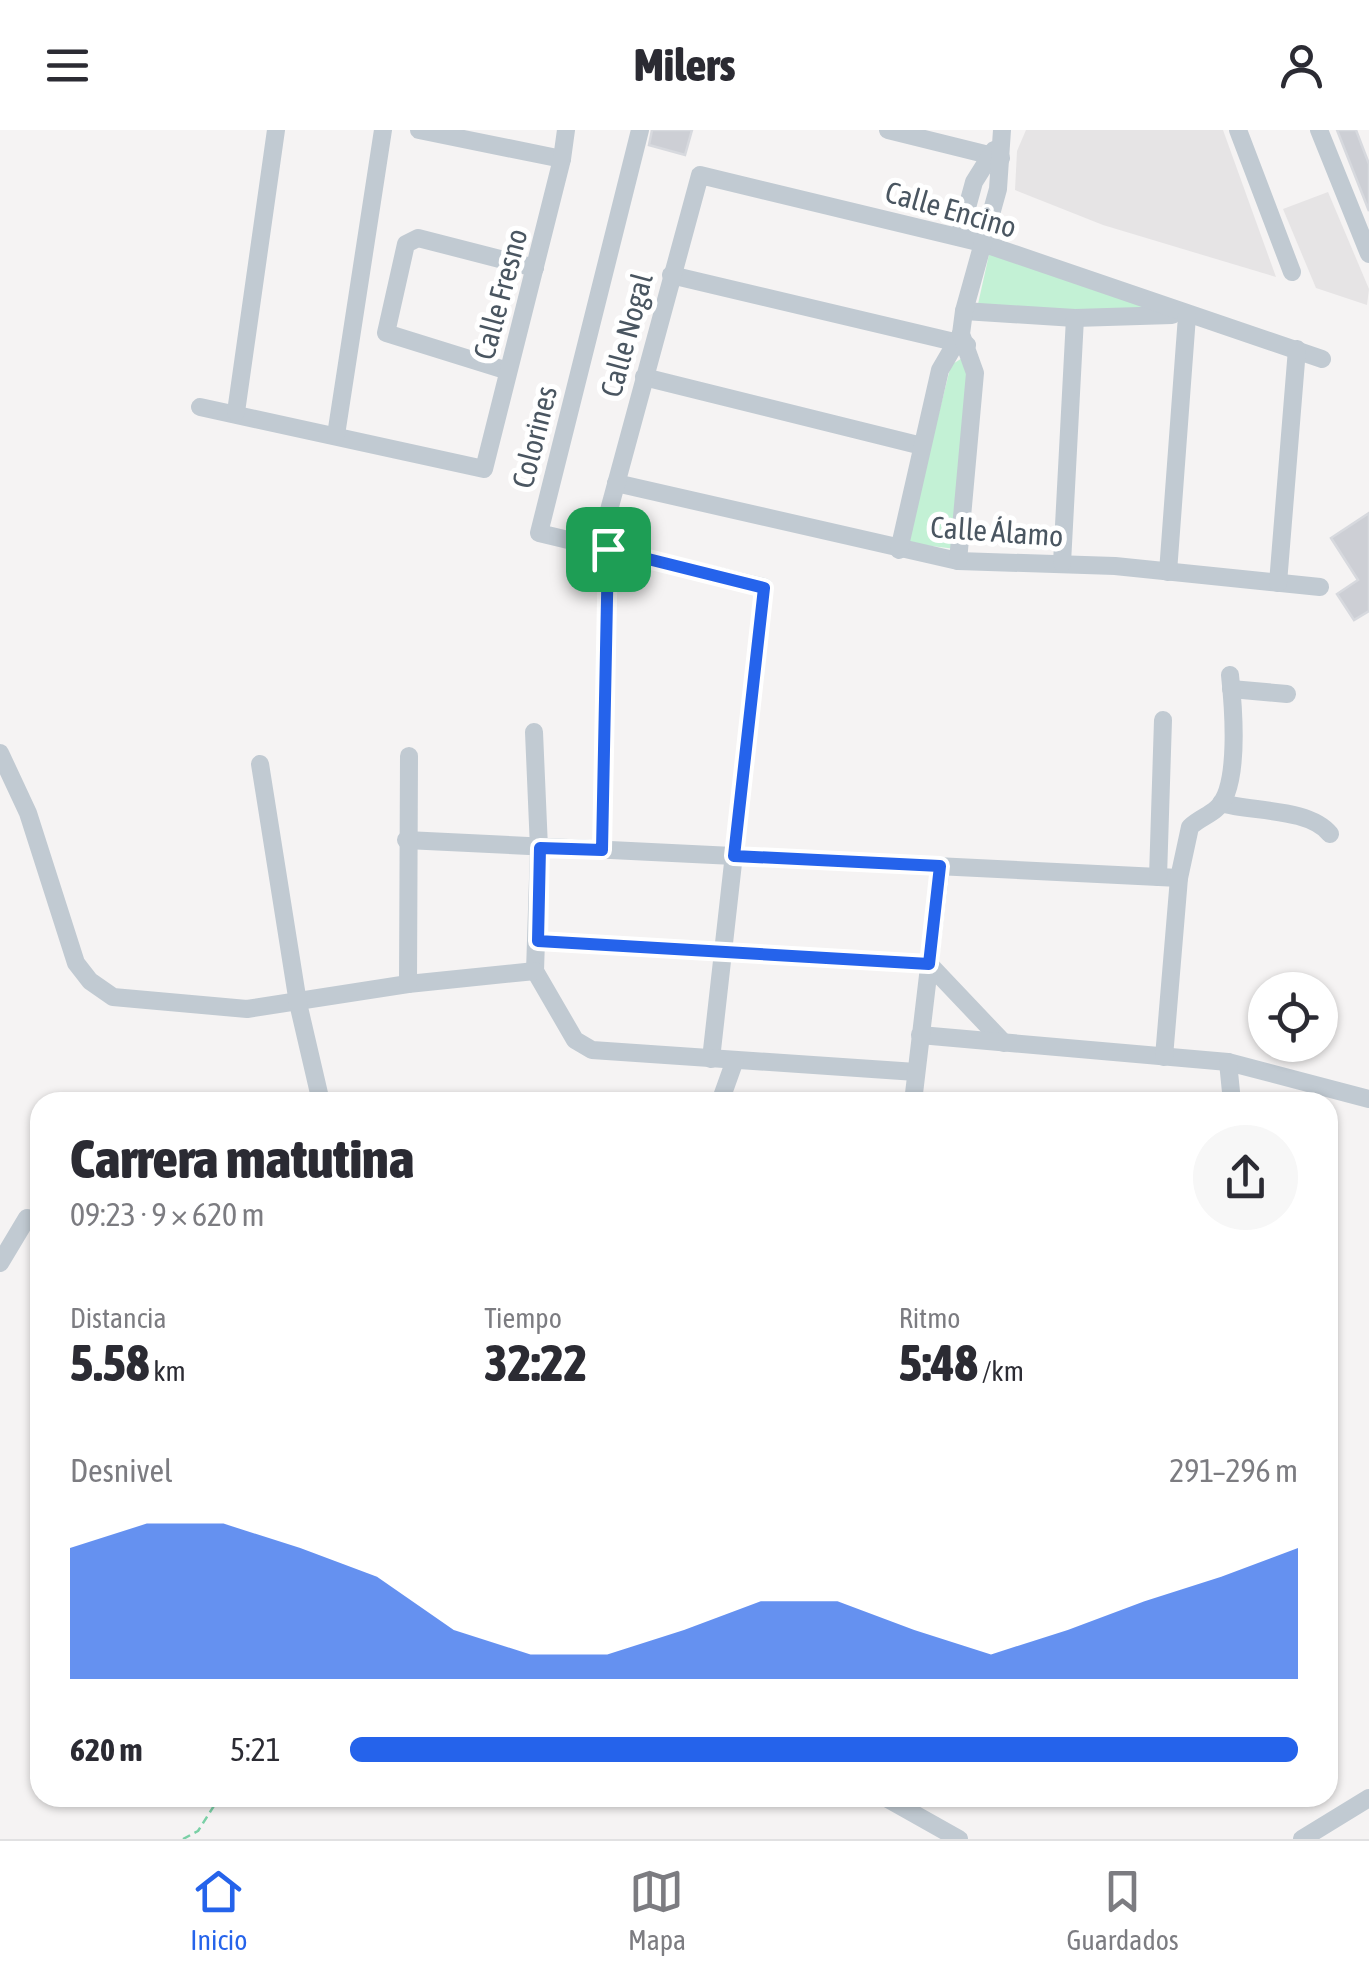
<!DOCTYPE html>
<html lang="es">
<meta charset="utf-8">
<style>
body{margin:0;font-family:"Asap Condensed",sans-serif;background:#f7f7f7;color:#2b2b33;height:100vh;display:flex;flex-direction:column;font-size:38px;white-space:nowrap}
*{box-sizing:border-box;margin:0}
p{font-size:32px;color:#7c7c81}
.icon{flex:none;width:55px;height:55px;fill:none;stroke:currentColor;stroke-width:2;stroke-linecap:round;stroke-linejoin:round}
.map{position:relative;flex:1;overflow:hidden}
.side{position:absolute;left:30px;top:962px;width:1308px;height:715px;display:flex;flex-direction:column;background:#fff;border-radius:30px;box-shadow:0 2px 8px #0004}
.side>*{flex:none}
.controls{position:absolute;left:1248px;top:842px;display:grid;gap:20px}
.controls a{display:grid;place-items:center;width:90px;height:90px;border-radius:50%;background:#fff;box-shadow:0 2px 8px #0004;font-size:50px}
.pin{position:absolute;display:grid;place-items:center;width:85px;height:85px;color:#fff;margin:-42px;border-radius:20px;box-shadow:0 5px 15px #0006}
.round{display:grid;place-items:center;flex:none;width:105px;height:105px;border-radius:52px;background:#f7f7f7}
.headline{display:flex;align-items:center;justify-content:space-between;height:170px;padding:0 40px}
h1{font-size:55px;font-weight:800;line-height:75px}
.metrics{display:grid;grid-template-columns:repeat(3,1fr);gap:15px;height:170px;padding:10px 40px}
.metrics div{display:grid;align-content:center}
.metrics b{font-size:50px;font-weight:800}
.metrics small{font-size:28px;font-weight:400}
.metrics p{font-size:28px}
.chart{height:280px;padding:20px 40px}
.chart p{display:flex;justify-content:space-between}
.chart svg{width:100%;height:180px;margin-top:10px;fill:#2563eb;opacity:.7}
ul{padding:0 40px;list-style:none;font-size:32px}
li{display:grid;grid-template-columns:160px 120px 1fr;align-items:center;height:75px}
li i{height:25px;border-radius:12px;background:#2563eb}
header{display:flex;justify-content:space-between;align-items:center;height:130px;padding:0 40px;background:#fff;font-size:45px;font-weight:800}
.menu{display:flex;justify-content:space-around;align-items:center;height:140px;border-top:2px solid #e1e1e2;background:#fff;font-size:28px;color:#7c7c81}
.menu a{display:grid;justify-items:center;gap:5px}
.menu .current{color:#2563eb}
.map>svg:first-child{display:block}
</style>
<header><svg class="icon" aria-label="menu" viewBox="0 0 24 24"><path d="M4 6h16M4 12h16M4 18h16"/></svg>Milers<svg class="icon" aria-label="person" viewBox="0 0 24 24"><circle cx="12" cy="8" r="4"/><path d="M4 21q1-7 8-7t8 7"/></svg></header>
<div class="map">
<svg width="1369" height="1709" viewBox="0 0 1369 1709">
<rect width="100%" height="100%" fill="#f5f3f3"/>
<g fill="#e6e4e5">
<path d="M1026 0H1223L1276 147 1103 95 1015 60 1017 21Z"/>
<path d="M1328 62 1369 159 1367 175 1316 158 1283 79Z"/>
</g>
<g fill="#c3f1d5">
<path d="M990 120 1165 181 1067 186 978 174Z"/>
<path d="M964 227 970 244 956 419 906 413 951 235Z"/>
</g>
<g fill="#cdcfd5" stroke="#d7d9de" stroke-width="2.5">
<path d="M652 0H692L685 25 649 15Z"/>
<path d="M1337 0H1356L1369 34V81Z"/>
<path d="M1369 383V481L1354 490 1337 464 1358 450 1331 408Z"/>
</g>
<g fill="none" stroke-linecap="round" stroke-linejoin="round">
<path stroke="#7ad0a6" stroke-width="2.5" stroke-dasharray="8 5" stroke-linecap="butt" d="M183 1709 198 1701 219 1668"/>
<g stroke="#c1cad2" stroke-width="18">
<path d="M419 0 562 29"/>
<path d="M640 0 539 403 764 457 711 929"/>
<path d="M888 0 1001 28"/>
<path d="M1238 0 1292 142"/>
<path d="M1319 0 1369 124"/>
<path d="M959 107 974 52 994 20"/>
<path d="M671 145 967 215"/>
<path d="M964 181 1075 188 1172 185"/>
<path d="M508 241 386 203 406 114 418 108 535 138"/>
<path d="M644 247 922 316"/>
<path d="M200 277 484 339 562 29 566 0"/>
<path d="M236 282 276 0"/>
<path d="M336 305 383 0"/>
<path d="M616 353 958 431 1115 436 1320 457"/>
<path d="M609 380 700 45 982 113 1322 229"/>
<path d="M899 420 940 240 961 204"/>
<path d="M958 431 975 243 961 204 964 181 998 59 1002 0"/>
<path d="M1062 433 1075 188"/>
<path d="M1168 442 1187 186"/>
<path d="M1278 453 1297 219"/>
<path d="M1231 559 1287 564"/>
<path d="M534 602 539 718 535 841 575 910 592 920 916 942"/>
<path d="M0 623 28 683 76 833 90 851 113 867 247 879 408 854 535 841"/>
<path d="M260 634 298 873 321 972"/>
<path d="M1221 673C1252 682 1309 678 1330 704"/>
<path d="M406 710 1179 748"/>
<path d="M602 720 608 419"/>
<path d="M1158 747 1163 590"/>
<path d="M538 811 929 834 1004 913"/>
<path d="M408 854 409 626"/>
<path d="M920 905 1228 932 1369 969"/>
<path d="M1164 927 1179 748 1190 697C1198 689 1208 686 1216 679 1241 659 1233 573 1230 545"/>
<path d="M1228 932 1232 972"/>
<path d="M720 972 735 930"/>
<path d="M913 972 941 736"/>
<path d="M0 1133 27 1088"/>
<path d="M886 1668 959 1709"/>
<path d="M1302 1709 1369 1668"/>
</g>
</g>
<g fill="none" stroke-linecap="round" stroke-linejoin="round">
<g stroke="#fff" stroke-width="20">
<path id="route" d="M608 419 764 458 734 726 940 736 929 834 538 811 540 718 602 720Z"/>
</g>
<use href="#route" stroke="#2563eb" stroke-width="12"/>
</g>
<g text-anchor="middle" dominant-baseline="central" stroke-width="10" stroke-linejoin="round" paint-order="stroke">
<g font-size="30" fill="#4a5661" stroke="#fff">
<text transform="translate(951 79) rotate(16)">Calle Encino</text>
<text transform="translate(500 164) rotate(-75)">Calle Fresno</text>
<text transform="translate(626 205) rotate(-75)">Calle Nogal</text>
<text transform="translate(534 307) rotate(-76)">Colorines</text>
<text transform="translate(997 401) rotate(4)">Calle Álamo</text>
</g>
</g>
</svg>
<div class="controls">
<a><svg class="icon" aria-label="locate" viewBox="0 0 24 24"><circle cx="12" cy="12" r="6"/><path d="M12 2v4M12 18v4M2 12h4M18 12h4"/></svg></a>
</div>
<div class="pin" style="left:608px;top:419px;background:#1e9e55"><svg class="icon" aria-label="arrive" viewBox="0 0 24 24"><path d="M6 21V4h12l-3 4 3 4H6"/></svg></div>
<section class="side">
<div class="headline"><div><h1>Carrera matutina</h1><p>09:23 · 9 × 620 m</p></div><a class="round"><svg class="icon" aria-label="share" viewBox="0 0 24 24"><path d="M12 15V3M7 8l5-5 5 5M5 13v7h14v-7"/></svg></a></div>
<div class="metrics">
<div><p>Distancia</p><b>5.58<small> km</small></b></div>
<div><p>Tiempo</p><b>32:22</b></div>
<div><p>Ritmo</p><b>5:48<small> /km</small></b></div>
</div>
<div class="chart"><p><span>Desnivel</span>291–296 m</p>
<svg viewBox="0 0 160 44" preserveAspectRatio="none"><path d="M0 44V12L10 6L20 6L30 12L40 19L50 32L60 38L70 38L80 32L90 25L100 25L110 32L120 38L130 32L140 25L150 19L160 12V44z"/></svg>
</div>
<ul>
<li><b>620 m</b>5:21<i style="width:100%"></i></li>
</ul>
</section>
</div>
<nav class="menu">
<a class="current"><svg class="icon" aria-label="home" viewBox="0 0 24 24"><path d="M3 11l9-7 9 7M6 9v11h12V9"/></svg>Inicio</a>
<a><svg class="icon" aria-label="map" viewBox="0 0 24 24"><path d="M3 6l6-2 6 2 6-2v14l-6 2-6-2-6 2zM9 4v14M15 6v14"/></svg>Mapa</a>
<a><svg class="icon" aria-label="saved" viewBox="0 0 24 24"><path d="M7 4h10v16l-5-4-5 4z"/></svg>Guardados</a>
</nav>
